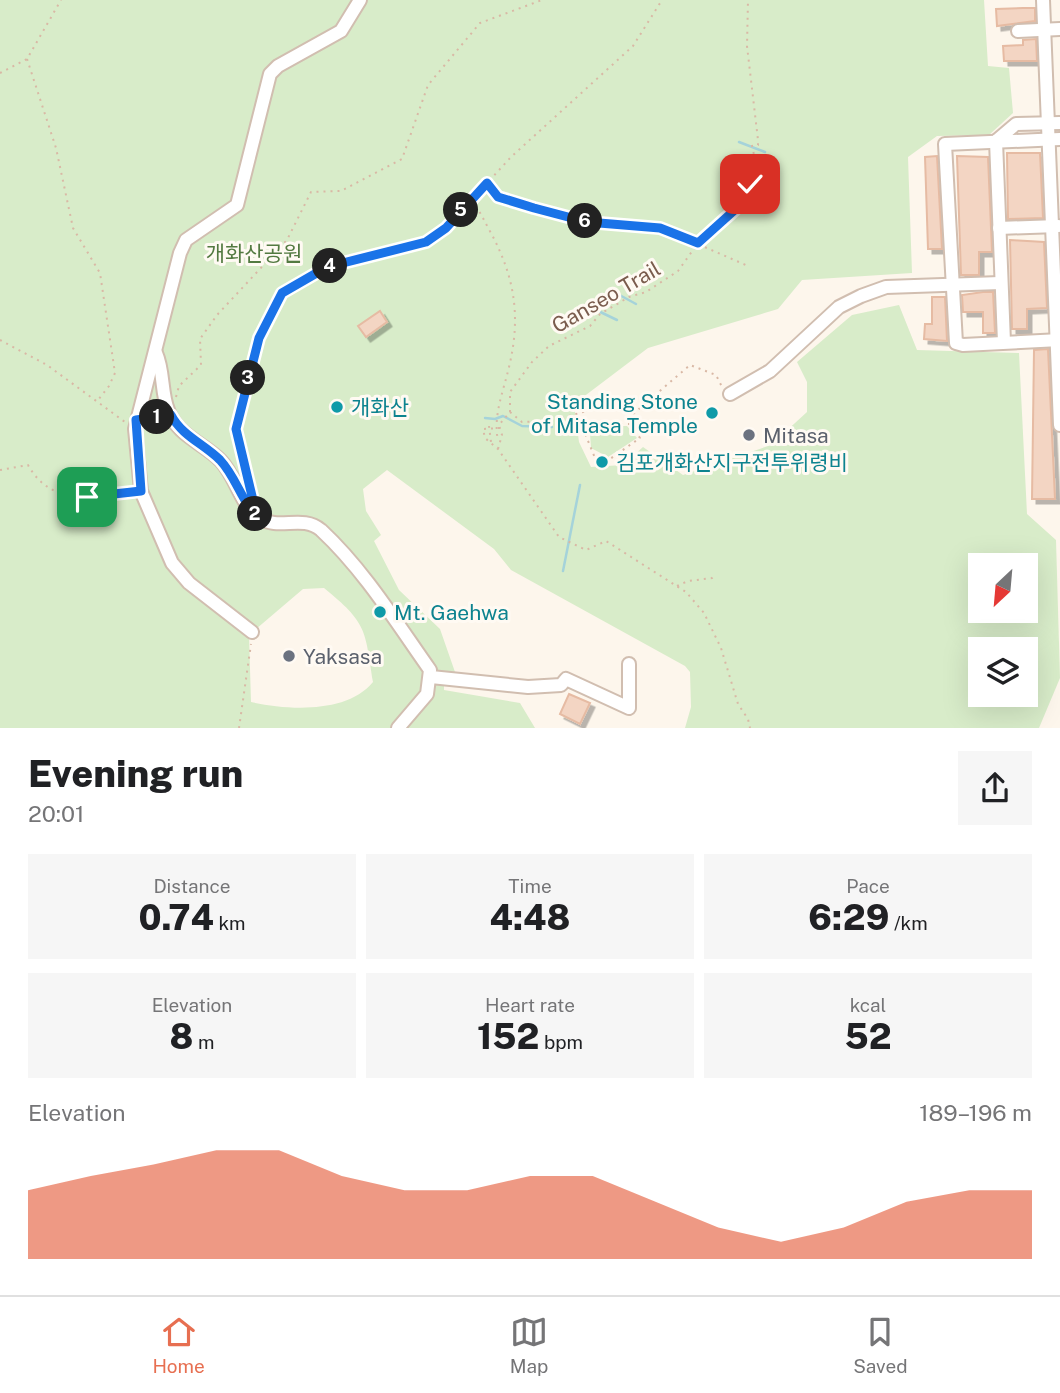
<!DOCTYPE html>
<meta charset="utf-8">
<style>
body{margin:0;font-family:"Public Sans","Noto Sans KR",sans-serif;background:#f6f6f6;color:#202124;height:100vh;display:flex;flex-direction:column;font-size:26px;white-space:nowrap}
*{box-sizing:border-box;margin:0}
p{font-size:23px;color:#757577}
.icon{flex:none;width:38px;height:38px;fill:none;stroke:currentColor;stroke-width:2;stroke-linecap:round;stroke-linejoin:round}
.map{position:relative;height:728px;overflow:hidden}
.panel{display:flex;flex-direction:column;background:#fff;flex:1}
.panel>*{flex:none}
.needle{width:46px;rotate:206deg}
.fabs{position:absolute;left:968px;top:553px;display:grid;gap:14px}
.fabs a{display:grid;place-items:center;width:70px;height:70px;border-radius:0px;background:#fff;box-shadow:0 7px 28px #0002;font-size:35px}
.pin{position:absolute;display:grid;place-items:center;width:60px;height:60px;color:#fff;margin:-30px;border-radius:14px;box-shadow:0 4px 10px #0006}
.km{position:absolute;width:35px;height:35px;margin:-18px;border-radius:50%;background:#222;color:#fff;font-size:19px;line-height:35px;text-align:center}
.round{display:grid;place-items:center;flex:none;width:74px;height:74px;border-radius:0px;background:#f6f6f6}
.head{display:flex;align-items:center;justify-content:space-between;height:119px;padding:0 28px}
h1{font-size:38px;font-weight:800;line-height:52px}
.figures{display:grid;grid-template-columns:repeat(3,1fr);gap:10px;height:119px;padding:7px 28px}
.figures div{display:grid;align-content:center;border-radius:0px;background:#f6f6f6;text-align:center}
.figures b{font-size:35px;font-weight:800}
.figures small{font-size:19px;font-weight:400}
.figures p{font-size:19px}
.chart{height:196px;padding:14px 28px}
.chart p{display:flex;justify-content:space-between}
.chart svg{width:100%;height:126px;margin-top:7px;fill:#e76f51;opacity:.7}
.tabs{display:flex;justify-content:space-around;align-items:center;height:98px;border-top:2px solid #e0e0e0;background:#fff;font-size:19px;color:#757577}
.tabs a{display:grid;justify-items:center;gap:4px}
.tabs .selected{color:#e76f51}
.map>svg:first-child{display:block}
</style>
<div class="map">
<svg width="1060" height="728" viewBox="0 0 1060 728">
<defs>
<filter id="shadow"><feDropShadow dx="4.5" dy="4.5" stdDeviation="0" flood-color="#0004"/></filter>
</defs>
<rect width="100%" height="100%" fill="#fdf6ec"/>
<g fill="#d8ecc9" fill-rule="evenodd">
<path d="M0 0H984L988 66 1009 68 1013 113 989 135 937 136 908 157 912 273 802 280 778 309 648 348 574 404 579 442 591 467 623 465 643 447 683 475 771 445 807 412V382L797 362 852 315 899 305 917 350 1019 353 1027 514 1056 540 1060 678 1039 728H685L691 707 690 672 685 666 511 570 494 549 387 470 363 489 366 511 381 535 374 541 399 590 440 629 455 672 444 671V690L520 703 535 728H0ZM980 565H1026V611H980ZM324 588C367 623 365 629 373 682 347 714 287 710 251 702L249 635 303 589ZM980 649H1026V695H980Z"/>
<path d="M597 426H627L637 438 608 457 591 448 590 433Z"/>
</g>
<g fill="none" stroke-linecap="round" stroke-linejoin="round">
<g stroke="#a5d3da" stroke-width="2.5">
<path d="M739 142 765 152"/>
<path d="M614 292 636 304"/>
<path d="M592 308 617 320"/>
<path d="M485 418 495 419 503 416 522 426 552 427"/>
<path d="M563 571 580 485"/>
</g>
</g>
<g fill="#f3d5c3" stroke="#e6bba3" stroke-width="2" filter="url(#shadow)">
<path d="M1023 8H1035V21L997 26 996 9Z"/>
<path d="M1036 39 1037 61H1004L1003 46 1023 45V40Z"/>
<path d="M1007 153H1040L1043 218 1008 219Z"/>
<path d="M937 156 942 249H928L925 157Z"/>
<path d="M957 156 988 157 992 252H979V275H961Z"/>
<path d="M1010 240 1044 242 1047 308 1027 309V329H1012Z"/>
<path d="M983 292H993L995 333H983V312H963L962 295Z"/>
<path d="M932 297H945L947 341 924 339 925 324H932Z"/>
<path d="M380 311 387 322 366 337 358 326Z"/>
<path d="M1048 349 1055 499H1032L1034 350Z"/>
<path d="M569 694 590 703 580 724 560 714Z"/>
</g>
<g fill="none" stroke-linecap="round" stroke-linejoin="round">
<g stroke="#d1beb0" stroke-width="16">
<g id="minor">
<path d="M1043 0 1060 425"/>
<path d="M1018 31 1060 29"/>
<path d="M1060 139 945 144 956 343 963 345 1060 340"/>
<path d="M996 141 1004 342"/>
<path d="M996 141 1016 124 1060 123"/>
<path d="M999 228 1058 226"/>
<path d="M156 353C164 371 161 392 168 410 177 436 204 443 221 461 237 478 240 505 260 518 279 531 302 514 321 530 364 570 396 622 430 670L427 694 398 728"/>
<path d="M730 394 770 371 839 307 861 296 886 287 1000 283"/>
<path d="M252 632 189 583 172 563 141 491 135 429 180 253 186 240 237 205 270 74 278 66 341 31 360 0"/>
<path d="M431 677 528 687 561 685 566 679 629 708V664"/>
</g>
</g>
<g stroke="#d9b8a5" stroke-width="2" stroke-dasharray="2 5" stroke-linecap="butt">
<path d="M27 59 56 148 73 228 100 273 115 373 109 386 98 400"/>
<path d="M0 73 27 59 61 0"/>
<path d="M488 184 497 196 534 208 587 222 661 228 748 266"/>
<path d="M471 201C480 210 484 221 491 233 515 278 521 317 509 367 503 393 493 415 498 441"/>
<path d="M0 340 47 365 125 422"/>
<path d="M176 397 179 386 201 365 200 339 217 315 287 240 311 192 341 191 402 159 428 85 480 23 542 0"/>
<path d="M510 412 522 422 552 421 610 404 632 413"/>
<path d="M630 424H596L589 428 586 436 595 458 610 459 640 438 630 424 633 414 690 365 716 375 722 387"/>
<path d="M489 426 491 442"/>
<path d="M500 428 483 429 485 438 498 449 559 537 586 550 606 541 686 592 704 613 721 648 738 704 748 719 750 728"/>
<path d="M498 449 502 435 499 425 510 412V392L532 362 549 346 590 326 600 314 629 297 646 292 678 271 698 243 748 198 755 159 752 146 758 145V140L747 46 748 0"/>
<path d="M0 470 28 465C51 506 90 497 129 492"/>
<path d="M251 488 236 429 259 338 282 294 327 267 426 242 446 228 511 157 633 46 662 0"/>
<path d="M677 586 688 581 712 578 716 574"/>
<path d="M239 728 251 644"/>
</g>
<use href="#minor" stroke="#fff" stroke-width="12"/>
</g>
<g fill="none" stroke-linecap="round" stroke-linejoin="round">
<g stroke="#fff" stroke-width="14">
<path id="route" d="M87 497 141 491 136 420 171 415C182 436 204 444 220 460 236 477 241 500 257 517L236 429 259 338 282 293 327 267 426 242 446 228 487 183 498 197 534 208 587 222 660 228 698 243 748 198 750 184"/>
</g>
<use href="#route" stroke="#1a73e8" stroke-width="9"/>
</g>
<g fill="#0f9aa8" stroke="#fffaf3" stroke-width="2.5">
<circle cx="337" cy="407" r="7"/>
<circle cx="712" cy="413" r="7"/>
<circle cx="602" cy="462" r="7"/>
<circle cx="380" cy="612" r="7"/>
</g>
<g fill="#6b7280" stroke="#fffaf3" stroke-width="2.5">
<circle cx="749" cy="435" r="7"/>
<circle cx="289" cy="656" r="7"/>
</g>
<g text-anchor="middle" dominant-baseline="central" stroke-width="6" stroke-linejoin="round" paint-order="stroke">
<g font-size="21" fill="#537a41" stroke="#fffaf3">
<text x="254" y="253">개화산공원</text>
</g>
<g font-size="21" fill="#7a5c4d" stroke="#fffaf3">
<text transform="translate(606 297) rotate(-30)">Ganseo Trail</text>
</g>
<g font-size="21" fill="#0d838f" stroke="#fffaf3" text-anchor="start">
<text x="698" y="401" text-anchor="end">Standing Stone<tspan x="698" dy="24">of Mitasa Temple</tspan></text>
<text x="351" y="407">개화산</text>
<text x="616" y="462">김포개화산지구전투위령비</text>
<text x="394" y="612">Mt. Gaehwa</text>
</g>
<g font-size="21" fill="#5b616d" stroke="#fffaf3" text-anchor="start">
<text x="763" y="435">Mitasa</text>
<text x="303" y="656">Yaksasa</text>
</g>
</g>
</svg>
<div class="fabs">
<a><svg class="needle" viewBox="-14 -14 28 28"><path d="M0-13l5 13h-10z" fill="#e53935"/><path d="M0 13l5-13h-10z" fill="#757577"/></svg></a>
<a><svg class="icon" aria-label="layers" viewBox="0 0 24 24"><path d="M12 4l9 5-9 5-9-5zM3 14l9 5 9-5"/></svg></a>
</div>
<div class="pin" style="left:87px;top:497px;background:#1e9e55"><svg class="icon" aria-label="arrive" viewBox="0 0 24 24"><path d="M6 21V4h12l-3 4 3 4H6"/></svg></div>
<div class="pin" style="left:750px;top:184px;background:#d93025"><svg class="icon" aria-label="check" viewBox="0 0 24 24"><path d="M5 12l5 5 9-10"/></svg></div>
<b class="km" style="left:157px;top:417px">1</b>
<b class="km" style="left:255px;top:514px">2</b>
<b class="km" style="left:248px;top:378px">3</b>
<b class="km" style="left:330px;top:266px">4</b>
<b class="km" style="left:461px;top:210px">5</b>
<b class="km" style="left:585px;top:221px">6</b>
</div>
<section class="panel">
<div class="head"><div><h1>Evening run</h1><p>20:01</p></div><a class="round"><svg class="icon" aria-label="share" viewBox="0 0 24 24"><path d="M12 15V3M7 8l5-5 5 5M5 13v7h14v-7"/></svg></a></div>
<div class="figures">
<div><p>Distance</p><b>0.74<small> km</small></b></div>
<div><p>Time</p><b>4:48</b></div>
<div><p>Pace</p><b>6:29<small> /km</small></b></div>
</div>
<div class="figures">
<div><p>Elevation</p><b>8<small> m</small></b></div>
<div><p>Heart rate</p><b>152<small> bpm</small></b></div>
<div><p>kcal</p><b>52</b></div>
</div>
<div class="chart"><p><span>Elevation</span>189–196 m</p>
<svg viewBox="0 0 160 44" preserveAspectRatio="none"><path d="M0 44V20L10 15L20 11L30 6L40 6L50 15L60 20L70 20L80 15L90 15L100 24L110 33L120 38L130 33L140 24L150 20L160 20V44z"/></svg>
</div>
</section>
<nav class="tabs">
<a class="selected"><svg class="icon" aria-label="home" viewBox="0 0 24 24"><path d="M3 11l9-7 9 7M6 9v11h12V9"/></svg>Home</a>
<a><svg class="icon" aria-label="map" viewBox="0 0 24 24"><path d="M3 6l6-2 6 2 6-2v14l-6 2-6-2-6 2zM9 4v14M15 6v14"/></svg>Map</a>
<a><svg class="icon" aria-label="saved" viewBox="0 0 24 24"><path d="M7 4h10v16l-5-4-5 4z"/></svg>Saved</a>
</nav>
